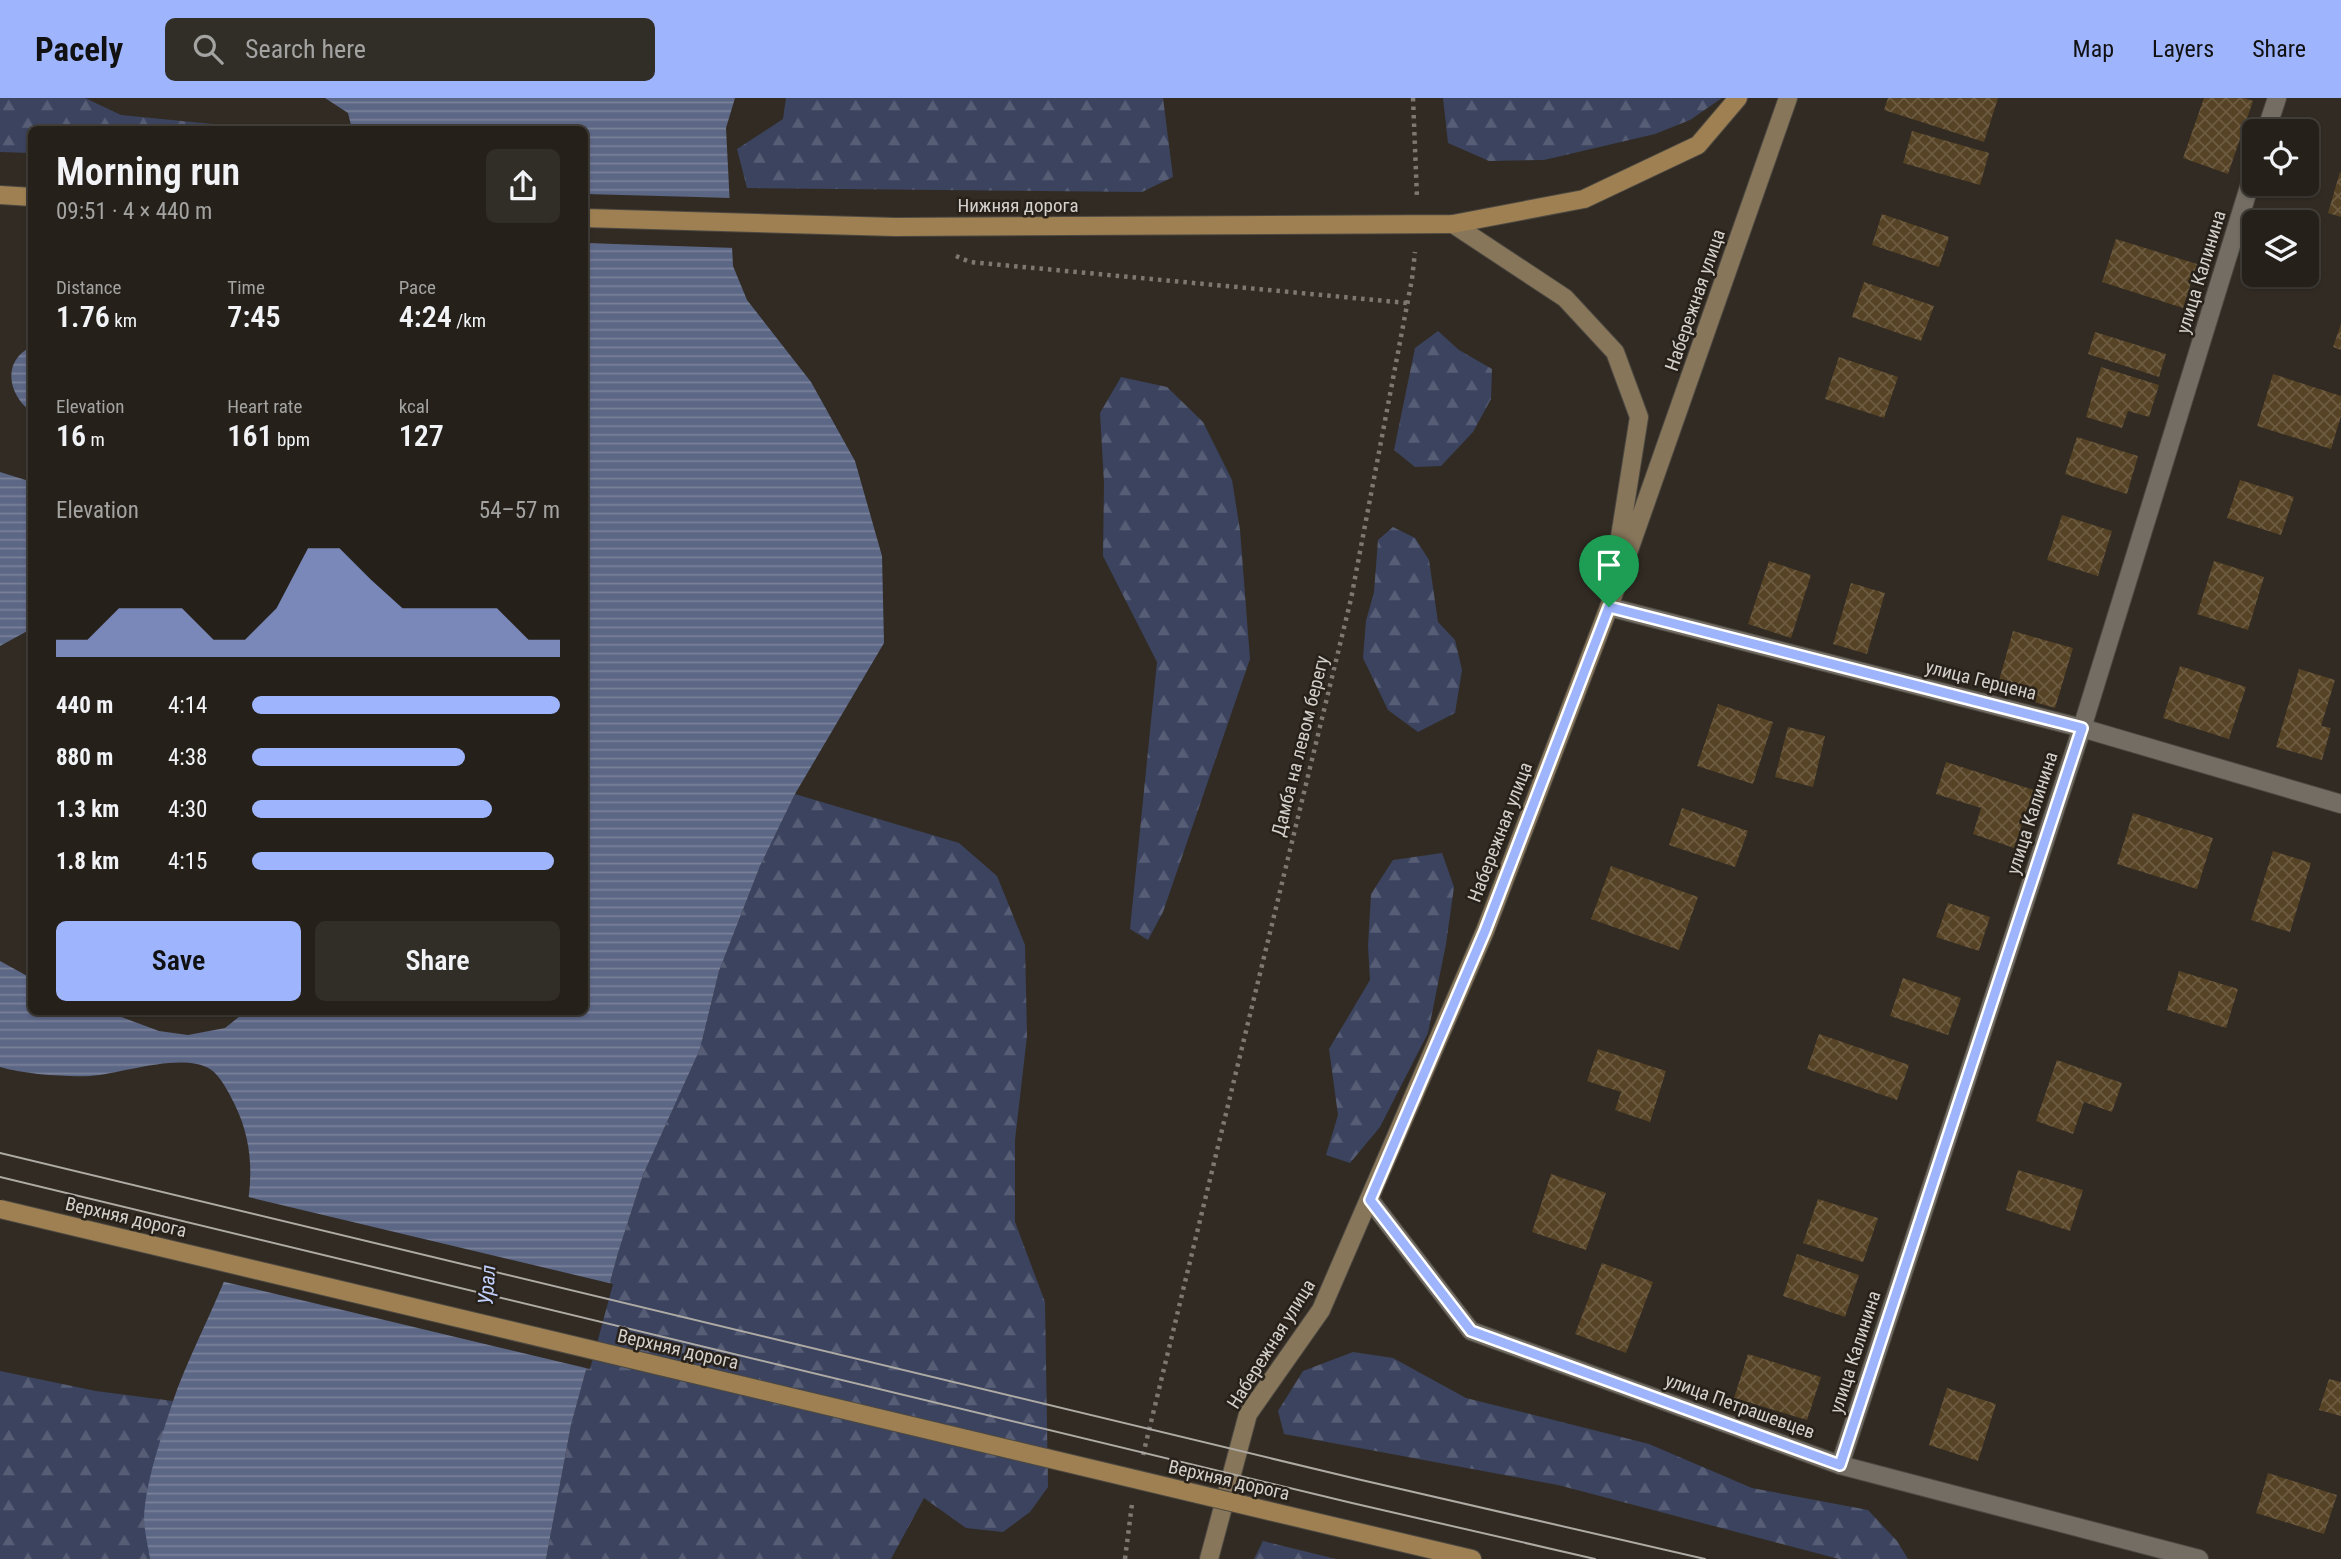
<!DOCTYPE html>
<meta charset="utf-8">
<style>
body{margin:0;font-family:"Roboto Condensed",sans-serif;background:#312d27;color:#f1f3f6;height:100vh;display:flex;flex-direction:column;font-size:26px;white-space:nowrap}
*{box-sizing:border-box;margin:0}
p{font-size:23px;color:#a3a3a2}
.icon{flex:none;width:38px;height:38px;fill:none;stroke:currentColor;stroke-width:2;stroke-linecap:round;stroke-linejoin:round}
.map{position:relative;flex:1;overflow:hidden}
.drawer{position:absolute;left:28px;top:28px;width:560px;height:889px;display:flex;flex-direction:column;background:#25201a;border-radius:10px;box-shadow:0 2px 5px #0004,0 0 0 2px #423e39}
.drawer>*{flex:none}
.buttons{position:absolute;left:2242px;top:21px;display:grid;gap:14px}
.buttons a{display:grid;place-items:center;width:77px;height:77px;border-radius:10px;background:#25201a;box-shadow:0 2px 5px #0004,0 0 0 2px #423e39;font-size:35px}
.pin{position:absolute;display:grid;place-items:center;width:60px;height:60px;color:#fff;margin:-72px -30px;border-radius:50% 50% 50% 0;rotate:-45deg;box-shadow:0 0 7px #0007}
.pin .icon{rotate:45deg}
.round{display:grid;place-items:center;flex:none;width:74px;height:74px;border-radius:10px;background:#312d27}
.head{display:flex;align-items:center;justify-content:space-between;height:119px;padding:0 28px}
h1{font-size:38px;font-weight:600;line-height:52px}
.stats{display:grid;grid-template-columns:repeat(3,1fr);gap:10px;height:119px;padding:7px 28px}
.stats div{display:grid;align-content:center}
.stats b{font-size:30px;font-weight:600}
.stats small{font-size:19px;font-weight:400}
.stats p{font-size:19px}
.chart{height:196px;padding:14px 28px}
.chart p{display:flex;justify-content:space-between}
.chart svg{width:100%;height:126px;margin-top:7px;fill:#9eb4fd;opacity:.7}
.action{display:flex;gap:14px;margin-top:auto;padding:14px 28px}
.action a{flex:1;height:80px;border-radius:10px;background:#9eb4fd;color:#111;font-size:28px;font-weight:600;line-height:80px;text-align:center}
.action a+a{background:#312d27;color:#f1f3f6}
ul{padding:0 28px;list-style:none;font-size:23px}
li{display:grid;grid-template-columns:112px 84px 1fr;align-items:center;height:52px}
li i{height:18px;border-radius:9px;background:#9eb4fd}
header{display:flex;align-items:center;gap:42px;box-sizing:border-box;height:98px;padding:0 35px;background:#9eb4fd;color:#111}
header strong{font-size:33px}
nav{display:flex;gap:38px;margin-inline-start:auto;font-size:24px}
.search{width:490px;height:63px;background:#312d27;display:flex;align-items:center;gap:18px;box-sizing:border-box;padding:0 24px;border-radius:10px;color:#a3a3a2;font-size:26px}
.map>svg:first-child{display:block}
</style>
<header>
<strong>Pacely</strong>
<div class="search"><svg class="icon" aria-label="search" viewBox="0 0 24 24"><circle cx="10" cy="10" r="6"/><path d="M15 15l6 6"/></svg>Search here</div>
<nav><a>Map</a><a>Layers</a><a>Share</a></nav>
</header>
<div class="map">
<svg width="2341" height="1461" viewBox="0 0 2341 1461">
<defs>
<pattern id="forest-firs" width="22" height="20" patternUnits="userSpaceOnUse" patternTransform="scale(1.75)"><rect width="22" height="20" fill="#3b435f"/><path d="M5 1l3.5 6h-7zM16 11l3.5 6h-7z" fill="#565d75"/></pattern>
<pattern id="water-rules" width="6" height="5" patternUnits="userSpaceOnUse" patternTransform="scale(1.75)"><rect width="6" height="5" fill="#5c6685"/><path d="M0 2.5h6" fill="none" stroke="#7a829a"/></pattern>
<pattern id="building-cross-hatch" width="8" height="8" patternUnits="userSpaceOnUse" patternTransform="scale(1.75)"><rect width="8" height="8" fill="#564224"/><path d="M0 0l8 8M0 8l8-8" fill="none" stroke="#6d5c42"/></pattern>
</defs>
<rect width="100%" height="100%" fill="#312b23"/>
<g fill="url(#forest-firs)">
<path d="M0 0H85L121 17 263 31 32 32 31 55 0 54Z"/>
<path d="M786 0H1163L1173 79 1142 94 747 90 737 51 783 21Z"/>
<path d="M1443 0H1722L1690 22 1655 36 1544 62 1489 63 1448 45Z"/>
<path d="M1438 233 1459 252 1492 271 1491 301 1473 334 1441 368 1415 369 1394 352 1415 250Z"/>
<path d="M1121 279 1167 289 1203 324 1232 382 1240 432 1250 561 1163 814 1148 842 1130 831 1157 564 1103 458 1104 385 1100 315Z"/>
<path d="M1393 429 1415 440 1429 462 1438 524 1455 542 1462 572 1455 615 1418 634 1388 612 1363 560 1366 523 1374 494 1378 442Z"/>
<path d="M795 696 959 745 997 778 1025 847 1027 938 1015 1042V1124L1045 1204 1048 1389 1030 1414 1003 1434 966 1430 924 1400 891 1461H546L571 1327 618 1155 643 1077 700 951 719 873 760 768Z"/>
<path d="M1442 755 1454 789 1446 846 1428 935 1380 1029 1350 1065 1326 1057 1338 1017 1329 951 1370 882 1368 848 1371 796 1393 762Z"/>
<path d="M1353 1254 1393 1260 1466 1300 1649 1346 1752 1390 1868 1412 1897 1443 1908 1461H1839L1558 1387 1284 1336 1278 1313 1303 1273Z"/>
<path d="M0 1273 96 1293 173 1303 154 1368 144 1420 150 1461H0Z"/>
<path d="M1263 1443 1336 1461H1254Z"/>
</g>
<g fill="url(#water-rules)">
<path d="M325 0H735L726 30 733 168 747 202 811 284 855 363 882 458 884 545 795 696 760 768 719 873 700 951 643 1077 618 1155 571 1327 546 1461H150C148 1448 144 1432 144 1419 146 1383 161 1340 172 1306 203 1212 285 1106 234 1005 229 995 220 977 210 971 181 954 122 976 90 978 65 979 23 976 0 969V863L31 880 32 914H108L159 933 188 937 225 930 245 914H584V32L352 31 348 15Z"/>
<path d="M31 248V313C14 302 4 276 18 259 21 255 27 251 31 248Z"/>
<path d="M0 374 32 384 31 531 0 548Z"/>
</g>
<g fill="#312b23">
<path d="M585 96 734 100 736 150 585 145Z"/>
<path d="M244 1098 613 1186 590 1271 221 1183 231 1160Z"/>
</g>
<g fill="url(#building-cross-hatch)">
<path d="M1888 0H1998L1984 44 1884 12Z"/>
<path d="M2204 0H2245L2253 3 2228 76 2183 60Z"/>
<path d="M1912 33 1989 55 1980 87 1903 65Z"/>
<path d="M2340 74 2341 75V119L2328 115Z"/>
<path d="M1882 116 1949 139 1939 169 1872 147Z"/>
<path d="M2116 141 2197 166 2183 210 2102 184Z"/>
<path d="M1864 184 1934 208 1921 243 1852 219Z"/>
<path d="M2341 226V252L2333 249Z"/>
<path d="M2095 234 2166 256 2159 279 2088 256Z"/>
<path d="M1839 259 1898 279 1884 320 1825 301Z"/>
<path d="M2101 269 2159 287 2149 319 2128 313 2122 330 2086 319Z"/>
<path d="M2273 276 2341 298V318L2331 351 2257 328Z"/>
<path d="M2077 339 2138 358 2127 396 2065 376Z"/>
<path d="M2240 382 2294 399 2281 437 2227 420Z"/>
<path d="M2062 417 2112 433 2098 478 2047 462Z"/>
<path d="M1769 463 1811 477 1791 540 1748 526Z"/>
<path d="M2214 463 2264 479 2248 532 2197 516Z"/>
<path d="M1851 485 1885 495 1867 556 1833 546Z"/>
<path d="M2013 533 2073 550 2055 610 1996 593Z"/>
<path d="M2180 568 2246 589 2229 641 2163 620Z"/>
<path d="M2299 571 2335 582 2321 628 2331 630 2322 662 2276 649Z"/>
<path d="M1718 606 1773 624 1753 686 1697 668Z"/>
<path d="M1788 629 1825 638 1813 689 1775 679Z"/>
<path d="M1946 664 2034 692 2014 750 1973 736 1981 710 1936 696Z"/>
<path d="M1682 710 1748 733 1735 769 1669 747Z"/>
<path d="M2133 715 2213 740 2197 791 2117 766Z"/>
<path d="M2273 753 2311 765 2290 834 2251 822Z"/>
<path d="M1611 768 1698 799 1679 852 1591 821Z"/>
<path d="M1948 805 1990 819 1979 853 1936 839Z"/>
<path d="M2179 873 2238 891 2226 930 2167 912Z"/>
<path d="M1903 880 1961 900 1948 937 1890 918Z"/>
<path d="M1819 936 1909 967 1897 1002 1807 971Z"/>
<path d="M1598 951 1666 973 1650 1024 1615 1012 1621 994 1587 983Z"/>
<path d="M2057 962 2122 985 2112 1014 2084 1004 2073 1036 2036 1023Z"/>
<path d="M2018 1072 2083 1092 2070 1133 2006 1112Z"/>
<path d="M1551 1076 1606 1095 1586 1152 1532 1134Z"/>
<path d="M1818 1101 1878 1120 1863 1164 1803 1145Z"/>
<path d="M1797 1156 1859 1177 1845 1219 1783 1198Z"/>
<path d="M1602 1165 1653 1184 1626 1255 1575 1236Z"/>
<path d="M1748 1256 1821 1279 1807 1322 1734 1300Z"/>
<path d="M2329 1281 2341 1284V1318L2319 1312Z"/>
<path d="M1947 1290 1996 1306 1978 1363 1929 1347Z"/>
<path d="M2268 1375 2337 1397 2324 1436 2256 1415Z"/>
</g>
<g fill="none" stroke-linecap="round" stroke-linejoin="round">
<g stroke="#4d4942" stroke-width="20">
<g id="minor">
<path d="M2266 33 2277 0"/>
<path d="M1609 509 2082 630 2341 706"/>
<path d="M1370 1102 1471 1233 1840 1367 2199 1461"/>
<path d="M1840 1367 2082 630 2254 73"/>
</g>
</g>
<g stroke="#4d4942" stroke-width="20">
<g id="secondary">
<path d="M1453 126 1565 200 1615 254 1639 319 1616 464"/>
<path d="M1209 1461 1248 1316 1321 1212 1485 833 1609 509 1788 0"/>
</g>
</g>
<g stroke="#4d4942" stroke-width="20">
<g id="primary">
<path d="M0 97 32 99"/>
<path d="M584 120 895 129 1453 126 1584 101 1698 47 1738 0"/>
<path d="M1345 1431 1472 1461"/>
</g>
</g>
<g stroke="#7d7872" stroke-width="4.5" stroke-dasharray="3.5 5" stroke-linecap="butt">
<path d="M1413 0 1417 100"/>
<path d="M956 158 970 164 1407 205"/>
<path d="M1143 1357 1351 501 1412 181 1415 154"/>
<path d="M1125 1461 1132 1406"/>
</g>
<use href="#minor" stroke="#736d64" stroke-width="18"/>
<use href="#secondary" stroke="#88765b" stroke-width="18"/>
<use href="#primary" stroke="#9e8052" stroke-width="18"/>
<g stroke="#aeaaa4" stroke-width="2">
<path d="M0 1055 1357 1381 1705 1461"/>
<path d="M0 1079 1352 1405 1595 1461"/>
</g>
<g stroke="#4d4942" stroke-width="20" stroke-linecap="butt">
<path id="primary-bridge" d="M0 1111 1345 1431"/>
</g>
<use href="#primary-bridge" stroke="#9e8052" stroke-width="18"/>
</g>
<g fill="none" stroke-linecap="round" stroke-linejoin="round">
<g stroke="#fff" stroke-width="14">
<path id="route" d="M1609 509 2082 630 1840 1367 1471 1233 1370 1102 1485 833Z"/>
</g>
<use href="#route" stroke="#9eb4fd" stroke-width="9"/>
</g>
<g text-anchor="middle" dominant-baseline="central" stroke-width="5" stroke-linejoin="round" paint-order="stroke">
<g font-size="19" fill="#d4d0cb" stroke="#27211a">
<text x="1018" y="107">Нижняя дорога</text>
<text transform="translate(2201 174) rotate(-73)">улица Калинина</text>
<text transform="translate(1695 202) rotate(-71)">Набережная улица</text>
<text transform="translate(1981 582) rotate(14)">улица Герцена</text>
<text transform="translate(1300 648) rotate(-76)">Дамба на левом берегу</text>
<text transform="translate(2032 715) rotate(-72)">улица Калинина</text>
<text transform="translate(1500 734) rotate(-69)">Набережная улица</text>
<text transform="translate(126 1119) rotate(13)">Верхняя дорога</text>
<text transform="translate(1271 1246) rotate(-58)">Набережная улица</text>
<text transform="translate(678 1251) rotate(13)">Верхняя дорога</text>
<text transform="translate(1855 1254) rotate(-72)">улица Калинина</text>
<text transform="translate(1740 1308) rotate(20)">улица Петрашевцев</text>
<text transform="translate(1229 1382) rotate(13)">Верхняя дорога</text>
</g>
<g font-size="21" font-style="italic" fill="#c1d0fd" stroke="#27211a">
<text transform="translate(487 1187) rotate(-86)">Урал</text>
</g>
</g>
</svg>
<div class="buttons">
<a><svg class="icon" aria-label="locate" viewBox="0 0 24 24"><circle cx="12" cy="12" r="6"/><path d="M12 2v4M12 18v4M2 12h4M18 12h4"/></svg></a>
<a><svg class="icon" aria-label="layers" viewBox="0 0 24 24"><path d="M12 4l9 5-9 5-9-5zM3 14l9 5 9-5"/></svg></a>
</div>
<div class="pin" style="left:1609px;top:509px;background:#1e9e55"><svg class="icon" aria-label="arrive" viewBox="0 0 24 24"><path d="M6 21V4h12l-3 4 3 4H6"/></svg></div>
<section class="drawer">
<div class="head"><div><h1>Morning run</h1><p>09:51 · 4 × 440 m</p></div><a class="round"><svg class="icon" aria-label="share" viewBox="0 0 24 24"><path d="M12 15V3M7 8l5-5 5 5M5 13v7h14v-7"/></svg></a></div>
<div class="stats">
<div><p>Distance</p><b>1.76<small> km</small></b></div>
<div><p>Time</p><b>7:45</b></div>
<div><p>Pace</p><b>4:24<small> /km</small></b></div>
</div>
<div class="stats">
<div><p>Elevation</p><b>16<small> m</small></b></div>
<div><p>Heart rate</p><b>161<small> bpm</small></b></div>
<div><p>kcal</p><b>127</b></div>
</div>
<div class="chart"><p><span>Elevation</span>54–57 m</p>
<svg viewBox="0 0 160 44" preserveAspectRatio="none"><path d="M0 44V38L10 38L20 27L30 27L40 27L50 38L60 38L70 27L80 6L90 6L100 17L110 27L120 27L130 27L140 27L150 38L160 38V44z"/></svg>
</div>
<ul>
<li><b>440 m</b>4:14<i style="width:100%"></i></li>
<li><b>880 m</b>4:38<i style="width:69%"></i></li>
<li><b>1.3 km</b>4:30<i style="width:78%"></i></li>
<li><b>1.8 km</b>4:15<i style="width:98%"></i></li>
</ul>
<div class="action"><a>Save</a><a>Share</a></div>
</section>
</div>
